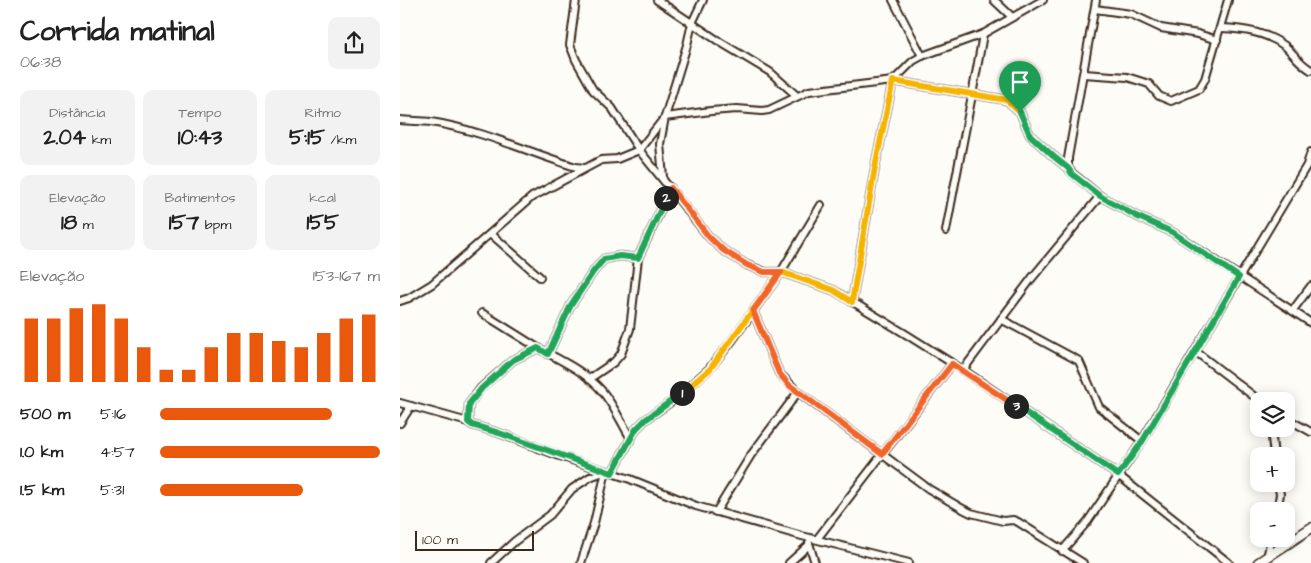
<!DOCTYPE html>
<html lang="pt">
<meta charset="utf-8">
<style>
body{margin:0;font-family:"Architects Daughter",sans-serif;background:#f2f2f2;color:#222;height:100vh;display:flex;flex-direction:column;font-size:19px;white-space:nowrap}
*{box-sizing:border-box;margin:0}
p{font-size:16px;color:#767676}
.icon{flex:none;width:28px;height:28px;fill:none;stroke:currentColor;stroke-width:2;stroke-linecap:round;stroke-linejoin:round}
.map{position:relative;flex:1;overflow:hidden}
.sheet{display:flex;flex-direction:column;background:#fff;width:400px}
.sheet>*{flex:none}
.tools{position:absolute;left:850px;top:392px;display:grid;gap:10px}
.tools a{display:grid;place-items:center;width:45px;height:45px;border-radius:10px;background:#fff;box-shadow:0 2px 12px #0003;font-size:25px}
.scale{position:absolute;left:15px;bottom:12px;width:119px;box-sizing:border-box;padding-left:5px;border:2px solid #3b2a1e;border-top:0;font-size:14px;line-height:18px;white-space:nowrap;color:#3b2a1e;-webkit-text-stroke:4px #fdfcf7;paint-order:stroke}
.pin{position:absolute;display:grid;place-items:center;width:42px;height:42px;color:#fff;margin:-51px -21px;border-radius:50% 50% 50% 0;rotate:-45deg;box-shadow:0 0 5px #0007}
.pin .icon{rotate:45deg}
.km{position:absolute;width:25px;height:25px;margin:-12px;border-radius:50%;background:#222;color:#fff;font-size:14px;line-height:25px;text-align:center}
.round{display:grid;place-items:center;flex:none;width:52px;height:52px;border-radius:10px;background:#f2f2f2}
.headline{display:flex;align-items:center;justify-content:space-between;height:85px;padding:0 20px}
h1{font-size:28px;font-weight:800;line-height:38px}
.metrics{display:grid;grid-template-columns:repeat(3,1fr);gap:8px;height:85px;padding:5px 20px}
.metrics div{display:grid;align-content:center;border-radius:10px;background:#f2f2f2;text-align:center}
.metrics b{font-size:21px;font-weight:800}
.metrics small{font-size:14px;font-weight:400}
.metrics p{font-size:14px}
.chart{height:140px;padding:10px 20px}
.chart p{display:flex;justify-content:space-between}
.chart svg{width:100%;height:90px;margin-top:5px;stroke:#ea580c;stroke-width:6}
ul{padding:0 20px;list-style:none;font-size:16px}
li{display:grid;grid-template-columns:80px 60px 1fr;align-items:center;height:38px}
li i{height:12px;border-radius:6px;background:#ea580c}
main{display:flex;flex:1;min-height:0}
.map>svg:first-child{display:block}
</style>
<main>
<section class="sheet">
<div class="headline"><div><h1>Corrida matinal</h1><p>06:38</p></div><a class="round"><svg class="icon" aria-label="share" viewBox="0 0 24 24"><path d="M12 15V3M7 8l5-5 5 5M5 13v7h14v-7"/></svg></a></div>
<div class="metrics">
<div><p>Distância</p><b>2.04<small> km</small></b></div>
<div><p>Tempo</p><b>10:43</b></div>
<div><p>Ritmo</p><b>5:15<small> /km</small></b></div>
</div>
<div class="metrics">
<div><p>Elevação</p><b>18<small> m</small></b></div>
<div><p>Batimentos</p><b>157<small> bpm</small></b></div>
<div><p>kcal</p><b>155</b></div>
</div>
<div class="chart"><p><span>Elevação</span>153–167 m</p>
<svg viewBox="0 0 160 44" preserveAspectRatio="none"><path d="M5 44V13M15 44V13M25 44V8M35 44V6M45 44V13M55 44V27M65 44V38M75 44V38M85 44V27M95 44V20M105 44V20M115 44V24M125 44V27M135 44V20M145 44V13M155 44V11"/></svg>
</div>
<ul>
<li><b>500 m</b>5:16<i style="width:78%"></i></li>
<li><b>1.0 km</b>4:57<i style="width:100%"></i></li>
<li><b>1.5 km</b>5:31<i style="width:65%"></i></li>
</ul>
</section>
<div class="map">
<svg width="911" height="563" viewBox="0 0 911 563">
<rect width="100%" height="100%" fill="#fdfcf7"/>
<filter id="ink" filterUnits="userSpaceOnUse"><feTurbulence type="fractalNoise" baseFrequency=".02" numOctaves="2"/><feDisplacementMap in="SourceGraphic" scale="10" xChannelSelector="R" yChannelSelector="G"/><feConvolveMatrix kernelMatrix="1 2 1 2 8 2 1 2 1" color-interpolation-filters="sRGB"/></filter>
<g filter="url(#ink)">
<g fill="none" stroke-linecap="round" stroke-linejoin="round">
<g stroke="#3b2a1e" stroke-width="10">
<g id="street">
<path d="M176 0 170 45 176 60 193 90 212 108 239 150 309 237 323 250 347 265 365 272H381L433 290 504 333 563 370 718 475 829 563"/>
<path d="M257 0 320 42 370 72 397 96"/>
<path d="M493 0 522 56"/>
<path d="M594 0 612 17"/>
<path d="M695 9 731 14 761 28 798 34 817 40"/>
<path d="M821 28C844 29 866 32 885 46 894 54 900 64 911 70"/>
<path d="M684 74 727 77 749 84 759 96 771 101 799 89 805 79 828 0"/>
<path d="M0 120C10 121 21 121 31 122 81 130 128 152 176 167L184 168"/>
<path d="M668 168V158L696 0"/>
<path d="M263 177 260 144 265 117 311 111 337 109 362 111 369 110 409 91 493 81 607 100 620 112 630 135 653 156 668 168 673 174 700 196 736 216 772 232 911 323"/>
<path d="M546 231C558 165 572 100 583 34"/>
<path d="M91 234 140 277"/>
<path d="M0 301 9 298 32 284 132 197 201 160 217 159 239 150 265 117 287 45 292 23 303 0"/>
<path d="M452 302 476 162 493 81 513 61 522 56 583 34 643 0"/>
<path d="M893 310 911 286"/>
<path d="M353 311 379 373 398 392 529 489 563 509 571 513 603 521 613 520 618 522 683 563"/>
<path d="M82 313 138 348"/>
<path d="M601 319 679 361 699 407 742 441"/>
<path d="M795 351 860 401"/>
<path d="M148 354 171 305 193 272 204 259 220 256 238 258"/>
<path d="M563 370 632 278 700 196"/>
<path d="M189 379 214 362 221 354 230 329 238 258 271 188"/>
<path d="M0 403 68 422 72 425 99 433 160 456 230 479 296 506 402 536 509 563"/>
<path d="M886 418 911 432"/>
<path d="M68 422 69 404 81 388 113 360 138 348C160 360 185 371 202 391 213 404 221 422 230 437"/>
<path d="M0 423 11 406"/>
<path d="M871 429 874 456"/>
<path d="M212 473 236 429 245 420 275 399 309 369 331 342 381 272 421 205"/>
<path d="M877 511 880 494 878 484"/>
<path d="M316 512 351 455 398 392"/>
<path d="M417 539 552 364"/>
<path d="M409 543 415 563"/>
<path d="M662 551 688 521 742 441 795 351 907 165 911 152"/>
<path d="M867 558 871 539"/>
<path d="M91 563 115 541 150 515 172 489 190 477 206 471"/>
<path d="M181 563 194 523 206 471"/>
<path d="M389 563 409 545"/>
</g>
</g>
<g stroke="#3b2a1e" stroke-width="12">
<path id="secondary" d="M858 563 911 528"/>
</g>
<use href="#street" stroke="#fdfcf7" stroke-width="6"/>
<use href="#secondary" stroke="#fdfcf7" stroke-width="9"/>
</g>
</g>
<g fill="none" stroke-linecap="round" stroke-linejoin="round" filter="url(#ink)">
<g stroke="#fff" stroke-width="10">
<path id="split-1" d="M282 393 310 369 381 272 433 290 452 302 476 162 493 81 607 100 620 112"/>
</g>
<g stroke="#fff" stroke-width="10">
<path id="split-2" d="M266 198 238 258 220 256 204 259 193 272 171 305 148 354 138 348 113 360 82 388 69 404 68 422 72 425 99 433 212 473 236 429 245 420 282 393"/>
</g>
<g stroke="#fff" stroke-width="10">
<path id="split-3" d="M266 198 271 188 309 237 323 250 347 265 364 272H381L353 311 379 373 389 385 482 454 552 364 616 406"/>
</g>
<g stroke="#fff" stroke-width="10">
<path id="split-4" d="M616 406 718 475 742 442 839 277 772 232 736 216 700 196 672 174 668 168 653 156 630 135 620 112"/>
</g>
<use href="#split-1" stroke="#f5b400" stroke-width="6"/>
<use href="#split-2" stroke="#22a559" stroke-width="6"/>
<use href="#split-3" stroke="#f0652b" stroke-width="6"/>
<use href="#split-4" stroke="#22a559" stroke-width="6"/>
</g>
</svg>
<div class="tools">
<a><svg class="icon" aria-label="layers" viewBox="0 0 24 24"><path d="M12 4l9 5-9 5-9-5zM3 14l9 5 9-5"/></svg></a>
<a>+</a>
<a>−</a>
</div>
<div class="scale">100 m</div>
<div class="pin" style="left:620px;top:112px;background:#1e9e55"><svg class="icon" aria-label="arrive" viewBox="0 0 24 24"><path d="M6 21V4h12l-3 4 3 4H6"/></svg></div>
<b class="km" style="left:282px;top:393px">1</b>
<b class="km" style="left:266px;top:198px">2</b>
<b class="km" style="left:616px;top:406px">3</b>
</div>
</main>
